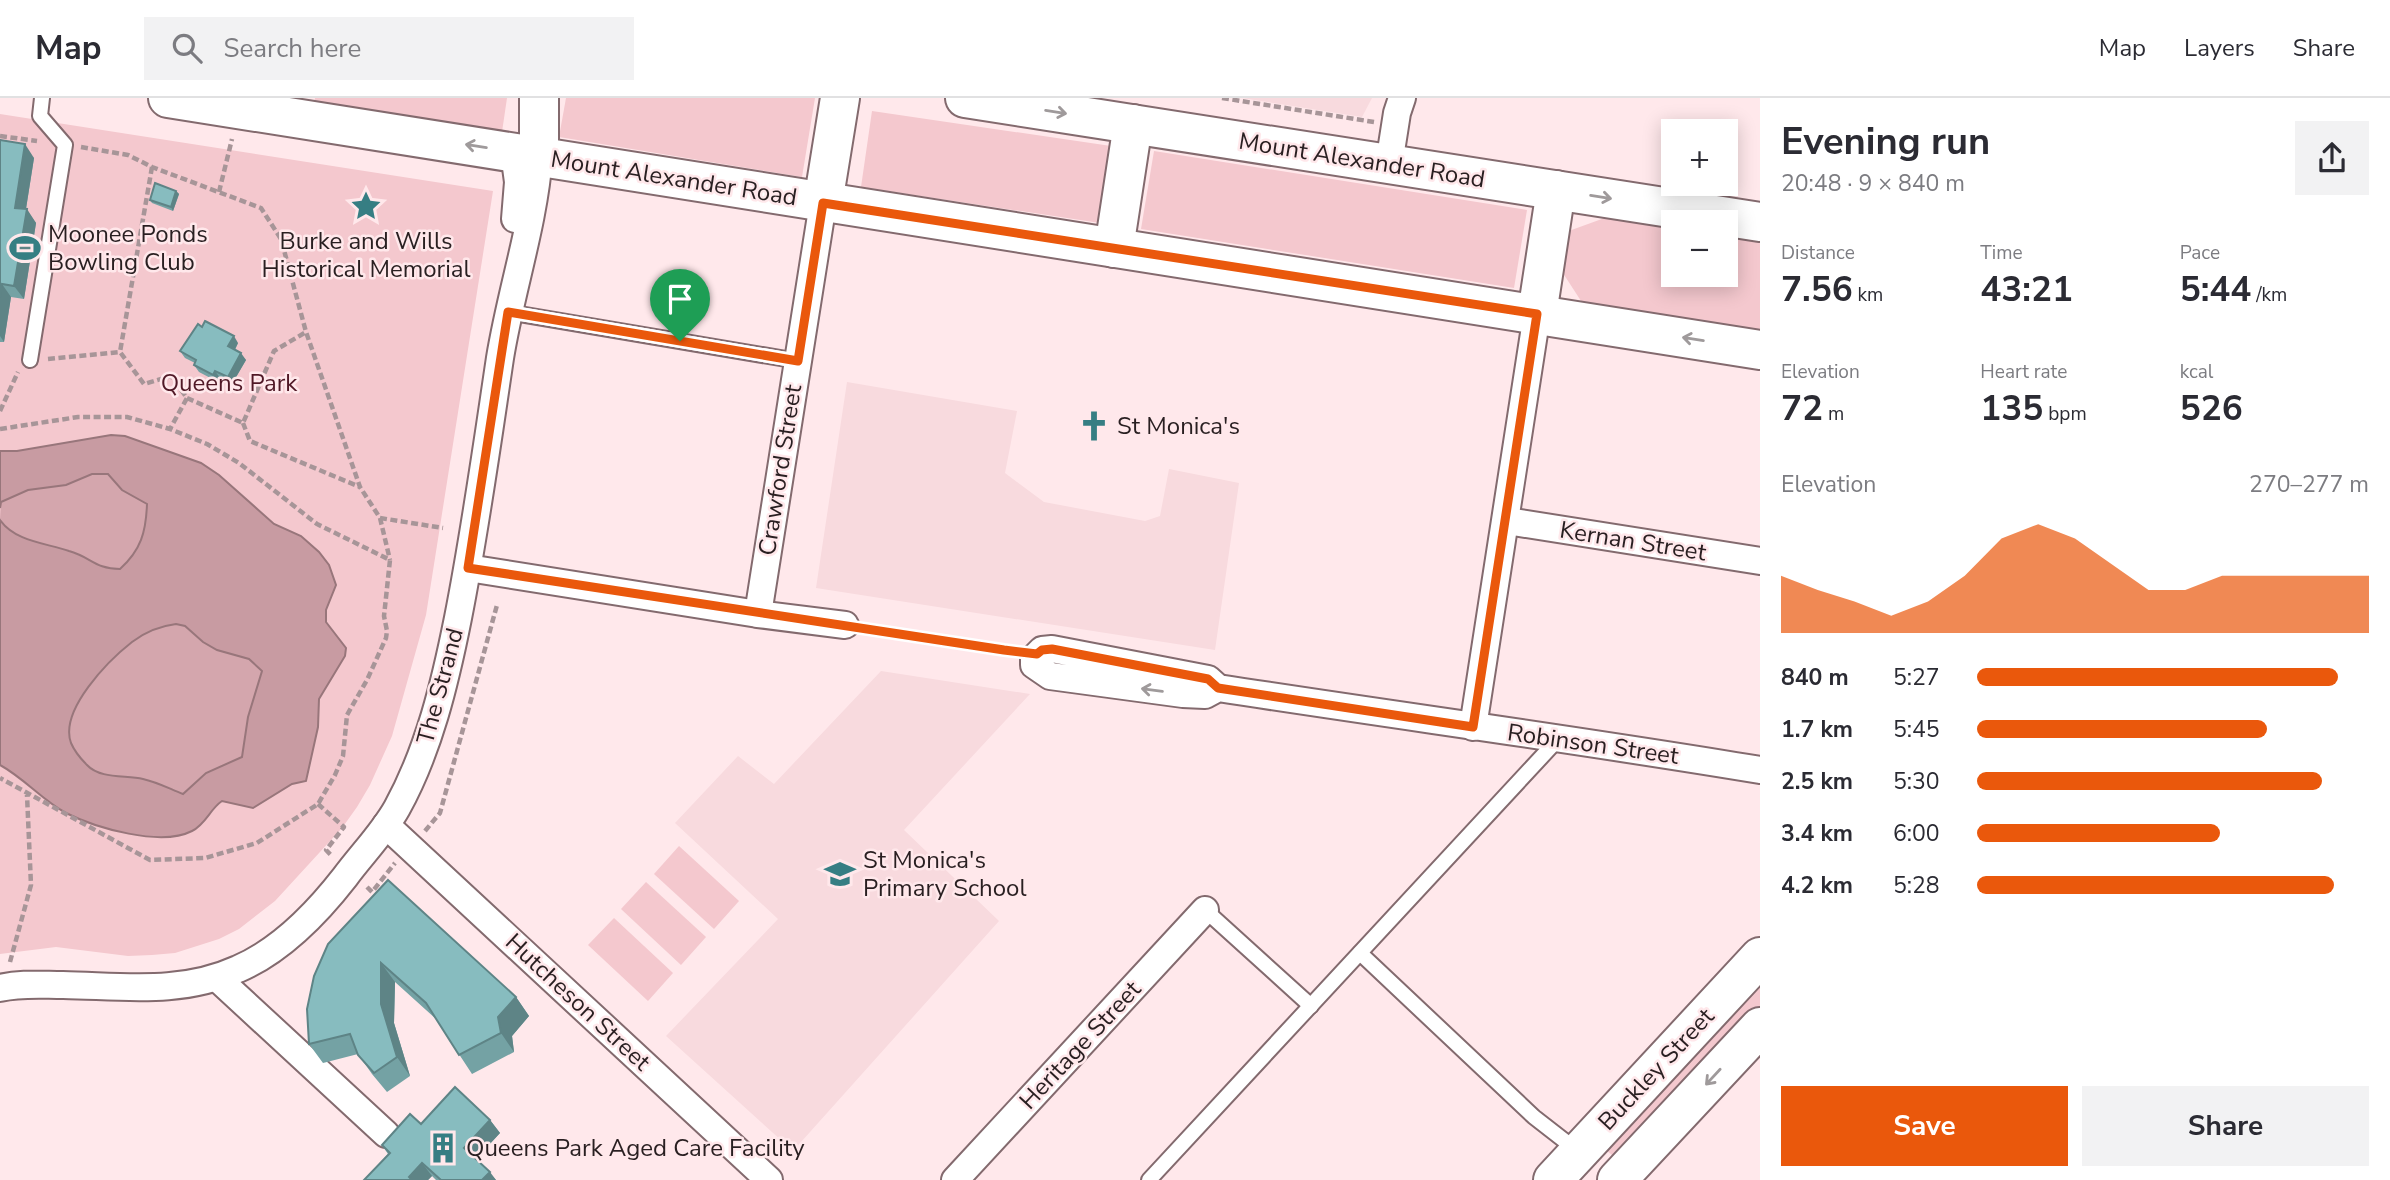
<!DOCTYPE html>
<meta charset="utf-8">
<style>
body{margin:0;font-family:"Nunito Sans",sans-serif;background:#f2f2f3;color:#2b2b33;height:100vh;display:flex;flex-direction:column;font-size:26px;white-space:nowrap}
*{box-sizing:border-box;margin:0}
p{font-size:23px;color:#7c7c81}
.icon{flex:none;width:38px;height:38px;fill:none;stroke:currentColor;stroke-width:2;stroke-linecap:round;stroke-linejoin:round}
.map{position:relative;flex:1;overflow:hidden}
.sheet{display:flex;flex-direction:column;background:#fff;width:630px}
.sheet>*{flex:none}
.fabs{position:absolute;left:1661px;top:21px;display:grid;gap:14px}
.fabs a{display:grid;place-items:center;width:77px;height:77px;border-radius:0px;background:#fff;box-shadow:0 4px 18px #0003;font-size:35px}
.pin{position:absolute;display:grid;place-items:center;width:60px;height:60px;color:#fff;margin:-72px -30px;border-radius:50% 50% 50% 0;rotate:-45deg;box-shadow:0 0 7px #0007}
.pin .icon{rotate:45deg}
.round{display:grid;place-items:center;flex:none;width:74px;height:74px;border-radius:0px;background:#f2f2f3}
.head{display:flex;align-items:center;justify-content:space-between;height:119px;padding:0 21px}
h1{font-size:38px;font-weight:700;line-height:52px}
.stats{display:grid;grid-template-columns:repeat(3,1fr);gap:10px;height:119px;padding:7px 21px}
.stats div{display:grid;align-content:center}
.stats b{font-size:35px;font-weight:700}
.stats small{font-size:19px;font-weight:400}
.stats p{font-size:19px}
.chart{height:196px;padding:14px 21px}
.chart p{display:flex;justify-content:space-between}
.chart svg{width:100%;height:126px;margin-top:7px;fill:#ea580c;opacity:.7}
.primary-button{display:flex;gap:14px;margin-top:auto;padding:14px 21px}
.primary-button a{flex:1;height:80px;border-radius:0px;background:#ea580c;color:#fff;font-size:28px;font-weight:700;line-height:80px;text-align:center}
.primary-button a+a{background:#f2f2f3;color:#2b2b33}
ul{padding:0 21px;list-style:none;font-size:23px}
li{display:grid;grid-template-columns:112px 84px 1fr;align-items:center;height:52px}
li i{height:18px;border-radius:9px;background:#ea580c}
header{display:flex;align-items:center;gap:42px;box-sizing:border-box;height:98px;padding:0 35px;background:#fff;border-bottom:2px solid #e1e1e2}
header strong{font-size:33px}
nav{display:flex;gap:38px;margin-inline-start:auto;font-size:24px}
.search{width:490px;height:63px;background:#f2f2f3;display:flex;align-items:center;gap:18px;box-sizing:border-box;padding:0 24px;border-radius:0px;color:#7c7c81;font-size:26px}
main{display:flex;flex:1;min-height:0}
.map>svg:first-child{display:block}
</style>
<header>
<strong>Map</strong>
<div class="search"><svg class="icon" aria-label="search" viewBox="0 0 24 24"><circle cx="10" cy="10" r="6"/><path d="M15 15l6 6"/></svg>Search here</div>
<nav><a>Map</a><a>Layers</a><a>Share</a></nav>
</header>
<main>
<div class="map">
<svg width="1760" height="1082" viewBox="0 0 1760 1082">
<rect width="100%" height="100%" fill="#ffe8eb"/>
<g fill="#f8dade">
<path d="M1242 0H1372L1362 19Z"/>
<path d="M847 284 1017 313 1005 375 1044 404 1145 423 1160 418 1169 371 1239 385 1215 552 816 490Z"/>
<path d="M881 573 1030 596 904 732 999 823 793 1053 666 938 778 821 675 725 738 658 774 686Z"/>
</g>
<g fill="#f4c8ce">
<path d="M315 0H507L502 34 314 5Z"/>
<path d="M566 0H815L802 79 559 39Z"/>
<path d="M872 13 1111 48 1100 125 861 89Z"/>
<path d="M0 16 493 93 426 517 392 638 370 687 357 709 342 730 275 803 239 831 219 841 175 855 152 857 128 858 56 849 0 856Z"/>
<path d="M1154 53 1527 112 1514 190 1141 131Z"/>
<path d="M1610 118 1673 128V177H1726V137L1760 143V232L1583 206 1559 169 1566 134Z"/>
<path d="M679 748 739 803 714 831 654 776Z"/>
<path d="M646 784 706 839 681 867 621 811Z"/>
<path d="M614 820 673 875 648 903 588 847Z"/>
<path d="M1760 875V913L1626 1057H1612L1606 1052Z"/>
</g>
<g fill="#d4a6ad">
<path d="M92 376H108L122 392 147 406C146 434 141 452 120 471 94 471 92 460 70 453 46 445 16 444 0 422L1 404 28 392 66 387Z"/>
<path d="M176 526 184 528 203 544 217 552 249 561 262 573 248 619 242 659 206 675 184 696C171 691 157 684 143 681 125 677 100 681 87 667 82 662 74 652 71 645 59 612 109 562 132 544 145 534 160 528 176 526Z"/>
</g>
<path fill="#c89ba2" stroke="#98767b" stroke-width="2" fill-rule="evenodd" d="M111 337 125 338 201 365 219 377 274 426 301 438 319 454 329 467 336 487 326 512V524L346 550 345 558 319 601 318 629 306 683 292 686 253 710 222 703C210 711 206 726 192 733 161 749 96 730 66 715 42 702 24 680 0 667V422C16 444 46 445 69 453 91 459 95 471 120 471 141 452 146 434 147 406L122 392 108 376H92L66 387 28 392 1 404 0 410V353H17ZM176 526 185 528 203 544 217 552 249 561 262 573 248 619 242 659 206 675 183 696C170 691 157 684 143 681 125 677 100 681 87 667 82 662 74 652 71 645 59 612 109 562 132 544 145 534 160 528 176 526Z"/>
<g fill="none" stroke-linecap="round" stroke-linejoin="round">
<g stroke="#836a6e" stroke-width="18">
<g id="service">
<path d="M508 214 798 263"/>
<path d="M30 262 65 47 40 18 42 0"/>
<path d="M1205 812 1311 908"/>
<path d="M1360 855 1534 1019 1579 1054"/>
<path d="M1149 1082 1560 639"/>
</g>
</g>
<g stroke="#836a6e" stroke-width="30">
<g id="minor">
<path d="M514 54 518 84 515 121"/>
<path d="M1389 66 1397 15 1402 0"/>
<path d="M1507 423 1760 463"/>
<path d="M468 470 758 516 845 527"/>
<path d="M758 516 823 105"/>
<path d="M1218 590 1208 581 1052 551 1042 552 1034 560V567L1050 578 1183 596 1205 597 1218 590C1399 618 1580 642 1760 672"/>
<path d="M1473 629 1537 216"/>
<path d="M386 727 769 1082"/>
<path d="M217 880 386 1036"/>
<path d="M0 890C20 885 42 887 63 887 123 888 181 897 238 871 280 853 317 815 345 779 362 756 383 735 397 710 429 652 445 585 458 520 475 434 487 347 500 260 511 192 534 126 539 58"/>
<path d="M955 1082 1205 812"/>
</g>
</g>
<g stroke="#836a6e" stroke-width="42">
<g id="secondary">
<path d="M1553 1082 1760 859"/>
<path d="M1617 1082 1760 929"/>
</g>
</g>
<g stroke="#836a6e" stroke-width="42">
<g id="primary">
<path d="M168 0 1760 252"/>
<path d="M965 0 1760 124"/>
<path d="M539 58V0"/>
<path d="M823 105 840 0"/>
<path d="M1114 150 1133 26"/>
<path d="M1537 216 1556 92"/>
</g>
</g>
<g stroke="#a79598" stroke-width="4.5" stroke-dasharray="7 3.5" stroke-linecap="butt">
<path d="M1222 0 1374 24"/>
<path d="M0 38 37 43"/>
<path d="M81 49 128 57 152 69 261 110 281 141 306 234 360 389 380 420 390 462"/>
<path d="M152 69 120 254 144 286 171 278 187 300 170 331"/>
<path d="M219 94 232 41"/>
<path d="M48 261 120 254"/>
<path d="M187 300 243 325 274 253 306 234"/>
<path d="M0 313 18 274"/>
<path d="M243 325 250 343 360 389"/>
<path d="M0 331 78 319H127L170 331 207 346 239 365 317 426 390 462 384 518 387 533 386 540 367 582 347 617 343 658 335 677 318 706 257 745 205 760 150 762 0 680"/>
<path d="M380 420 443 430"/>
<path d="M868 531 1011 553"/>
<path d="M318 706 344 729 326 752 332 758"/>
<path d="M425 733 440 715 497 507"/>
<path d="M367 789 372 794 395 765"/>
<path d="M10 864 31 787 27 697"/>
</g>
<use href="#service" stroke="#fff" stroke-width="14"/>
<use href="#minor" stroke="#fff" stroke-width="26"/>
<use href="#secondary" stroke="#fff" stroke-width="38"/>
<use href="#primary" stroke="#fff" stroke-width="38"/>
</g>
<g fill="#74a2a4">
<path d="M0 42 34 60 26 111 36 125 24 201 11 199 4 244H0Z"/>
<path d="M176 93 179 96 173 113 152 105 150 102Z"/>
<path d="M238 245 235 252 246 262 232 286 220 280 218 284 199 274 194 267 195 265 185 260 180 253Z"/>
<path d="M328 846 516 899 529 918 512 938 514 954 472 976 436 921 395 884 394 925 410 978 387 994 372 976 358 956 323 965 309 946Z"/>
<path d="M490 1022 500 1035 476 1061 496 1082H436L432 1078 428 1082H364L388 1056 382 1047 421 1026Z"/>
</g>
<g fill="#5e8486">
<path d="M25 46 34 60 24 123 15 110Z"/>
<path d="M176 93 179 96 173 113 171 109Z"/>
<path d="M27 111 36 125 24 201 14 188Z"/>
<path d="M2 186 11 199 4 244 0 238V199Z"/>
<path d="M234 238 238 245 233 255 228 248Z"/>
<path d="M241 255 246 262 232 286 228 279Z"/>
<path d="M215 273 220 280 218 284 213 277Z"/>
<path d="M381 865 395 884 394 925 410 978 397 959 381 906Z"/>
<path d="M516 899 529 918 512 938 514 954 501 935 498 919Z"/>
<path d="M490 1022 500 1035 474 1063 464 1050Z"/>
<path d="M422 1065 432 1078 428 1082H411L409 1079Z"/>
<path d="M490 1074 496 1082H482Z"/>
</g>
<g fill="#87bcbf" stroke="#5e8486" stroke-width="2">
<path d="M0 42 25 46 15 110 27 111 14 188 2 186 0 199Z"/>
<path d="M155 85 176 93 171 109 150 102Z"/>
<path d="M205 223 234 238 228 248 241 255 228 279 215 273 213 277 194 267 196 262 180 253 198 226 202 229Z"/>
<path d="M388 782 516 899 498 919 501 935 459 957 426 905 381 865V906L397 959 374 975 358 957 350 936 309 946 307 911 314 878 328 846Z"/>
<path d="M455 989 490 1022 464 1050 490 1074 482 1082H441L422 1065 409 1079 412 1082H364L390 1055 382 1047 410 1016 421 1026Z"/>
</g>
<defs><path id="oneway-shaft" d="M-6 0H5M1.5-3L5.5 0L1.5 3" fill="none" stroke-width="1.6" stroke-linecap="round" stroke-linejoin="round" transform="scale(1.75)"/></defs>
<g stroke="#9f9a9b">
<use href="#oneway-shaft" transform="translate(1056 14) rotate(9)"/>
<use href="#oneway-shaft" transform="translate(476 48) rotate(-171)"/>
<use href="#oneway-shaft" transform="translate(1601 99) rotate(9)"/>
<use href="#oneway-shaft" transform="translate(1693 241) rotate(-171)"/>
<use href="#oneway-shaft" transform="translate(1152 592) rotate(-173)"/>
<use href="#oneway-shaft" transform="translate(1713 979) rotate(133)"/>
</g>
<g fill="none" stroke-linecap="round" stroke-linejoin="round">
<g stroke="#fff" stroke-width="14">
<path id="route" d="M823 105 1537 216 1473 629 1218 590 1208 581 1052 551 1042 552 1037 556 1004 552 468 470 508 214 798 263Z"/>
</g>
<use href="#route" stroke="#ea580c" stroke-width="9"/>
</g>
<defs>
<g id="sight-bare" transform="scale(2.415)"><path d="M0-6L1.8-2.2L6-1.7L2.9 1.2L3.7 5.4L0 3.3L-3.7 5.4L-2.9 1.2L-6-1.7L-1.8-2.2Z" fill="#367e83" stroke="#ffe8eb" stroke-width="2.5" paint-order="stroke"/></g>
<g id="stadium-bare" transform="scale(2.415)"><path d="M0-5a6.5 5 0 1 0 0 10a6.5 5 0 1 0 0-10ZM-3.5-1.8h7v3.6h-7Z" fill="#367e83" stroke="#ffe8eb" stroke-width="2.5" paint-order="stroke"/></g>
<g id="church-bare" transform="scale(2.415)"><path d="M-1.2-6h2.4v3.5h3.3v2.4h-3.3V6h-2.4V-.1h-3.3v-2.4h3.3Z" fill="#367e83" stroke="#ffe8eb" stroke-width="2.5" paint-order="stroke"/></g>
<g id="school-bare" transform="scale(2.415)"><path d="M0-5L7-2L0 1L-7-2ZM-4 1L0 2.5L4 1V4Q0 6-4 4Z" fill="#367e83" stroke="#ffe8eb" stroke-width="2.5" paint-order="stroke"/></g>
<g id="building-bare" transform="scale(2.415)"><path d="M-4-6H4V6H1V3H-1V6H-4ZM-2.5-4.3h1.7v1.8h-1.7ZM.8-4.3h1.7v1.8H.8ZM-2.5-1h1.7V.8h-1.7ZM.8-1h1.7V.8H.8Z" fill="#367e83" stroke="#ffe8eb" stroke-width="2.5" paint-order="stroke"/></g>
</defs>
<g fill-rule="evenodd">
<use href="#sight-bare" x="366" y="108"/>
<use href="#stadium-bare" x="25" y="150"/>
<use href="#church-bare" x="1094" y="328"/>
<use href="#school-bare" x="840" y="776"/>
<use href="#building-bare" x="443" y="1050"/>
</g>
<g text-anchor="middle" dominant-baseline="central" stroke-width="5" stroke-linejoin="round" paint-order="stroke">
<g font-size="24" fill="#291f21" stroke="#ffe8eb">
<text transform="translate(1362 62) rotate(9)">Mount Alexander Road</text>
<text transform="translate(674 80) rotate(9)">Mount Alexander Road</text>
<text transform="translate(780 372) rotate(-81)">Crawford Street</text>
<text transform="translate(1633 443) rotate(9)">Kernan Street</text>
<text transform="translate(440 588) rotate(-75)">The Strand</text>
<text transform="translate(1593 646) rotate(8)">Robinson Street</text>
<text transform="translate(578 904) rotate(43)">Hutcheson Street</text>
<text transform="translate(1080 947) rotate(-47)">Heritage Street</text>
<text transform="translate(1656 971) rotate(-47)">Buckley Street</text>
</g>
<g font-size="24" fill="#291f21" stroke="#ffe8eb" text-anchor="start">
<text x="48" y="136">Moonee Ponds<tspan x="48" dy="28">Bowling Club</tspan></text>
<text x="366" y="143" text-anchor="middle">Burke and Wills<tspan x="366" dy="28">Historical Memorial</tspan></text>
<text x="1117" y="328">St Monica's</text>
<text x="863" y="762">St Monica's<tspan x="863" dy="28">Primary School</tspan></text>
<text x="466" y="1050">Queens Park Aged Care Facility</text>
</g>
<g font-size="24" fill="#501826" stroke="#ffe8eb">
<text x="229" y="285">Queens Park</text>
</g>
</g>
</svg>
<div class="fabs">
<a>+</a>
<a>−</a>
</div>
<div class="pin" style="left:680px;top:243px;background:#1e9e55"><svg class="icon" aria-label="arrive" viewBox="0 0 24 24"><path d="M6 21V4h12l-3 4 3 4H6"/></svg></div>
</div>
<section class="sheet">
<div class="head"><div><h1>Evening run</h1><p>20:48 · 9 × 840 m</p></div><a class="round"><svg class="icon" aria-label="share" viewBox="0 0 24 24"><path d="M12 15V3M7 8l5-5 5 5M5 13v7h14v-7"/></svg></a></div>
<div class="stats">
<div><p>Distance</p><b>7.56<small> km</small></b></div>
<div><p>Time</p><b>43:21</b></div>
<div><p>Pace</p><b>5:44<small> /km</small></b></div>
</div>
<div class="stats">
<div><p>Elevation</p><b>72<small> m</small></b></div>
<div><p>Heart rate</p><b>135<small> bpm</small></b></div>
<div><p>kcal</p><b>526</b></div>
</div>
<div class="chart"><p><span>Elevation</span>270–277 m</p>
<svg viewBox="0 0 160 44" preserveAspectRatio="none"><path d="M0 44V24L10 29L20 33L30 38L40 33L50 24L60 11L70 6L80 11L90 20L100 29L110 29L120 24L130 24L140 24L150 24L160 24V44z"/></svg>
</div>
<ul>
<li><b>840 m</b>5:27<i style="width:92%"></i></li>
<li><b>1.7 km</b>5:45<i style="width:74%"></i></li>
<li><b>2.5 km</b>5:30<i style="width:88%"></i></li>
<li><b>3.4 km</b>6:00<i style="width:62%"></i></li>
<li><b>4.2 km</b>5:28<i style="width:91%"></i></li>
</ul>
<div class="primary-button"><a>Save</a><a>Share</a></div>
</section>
</main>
